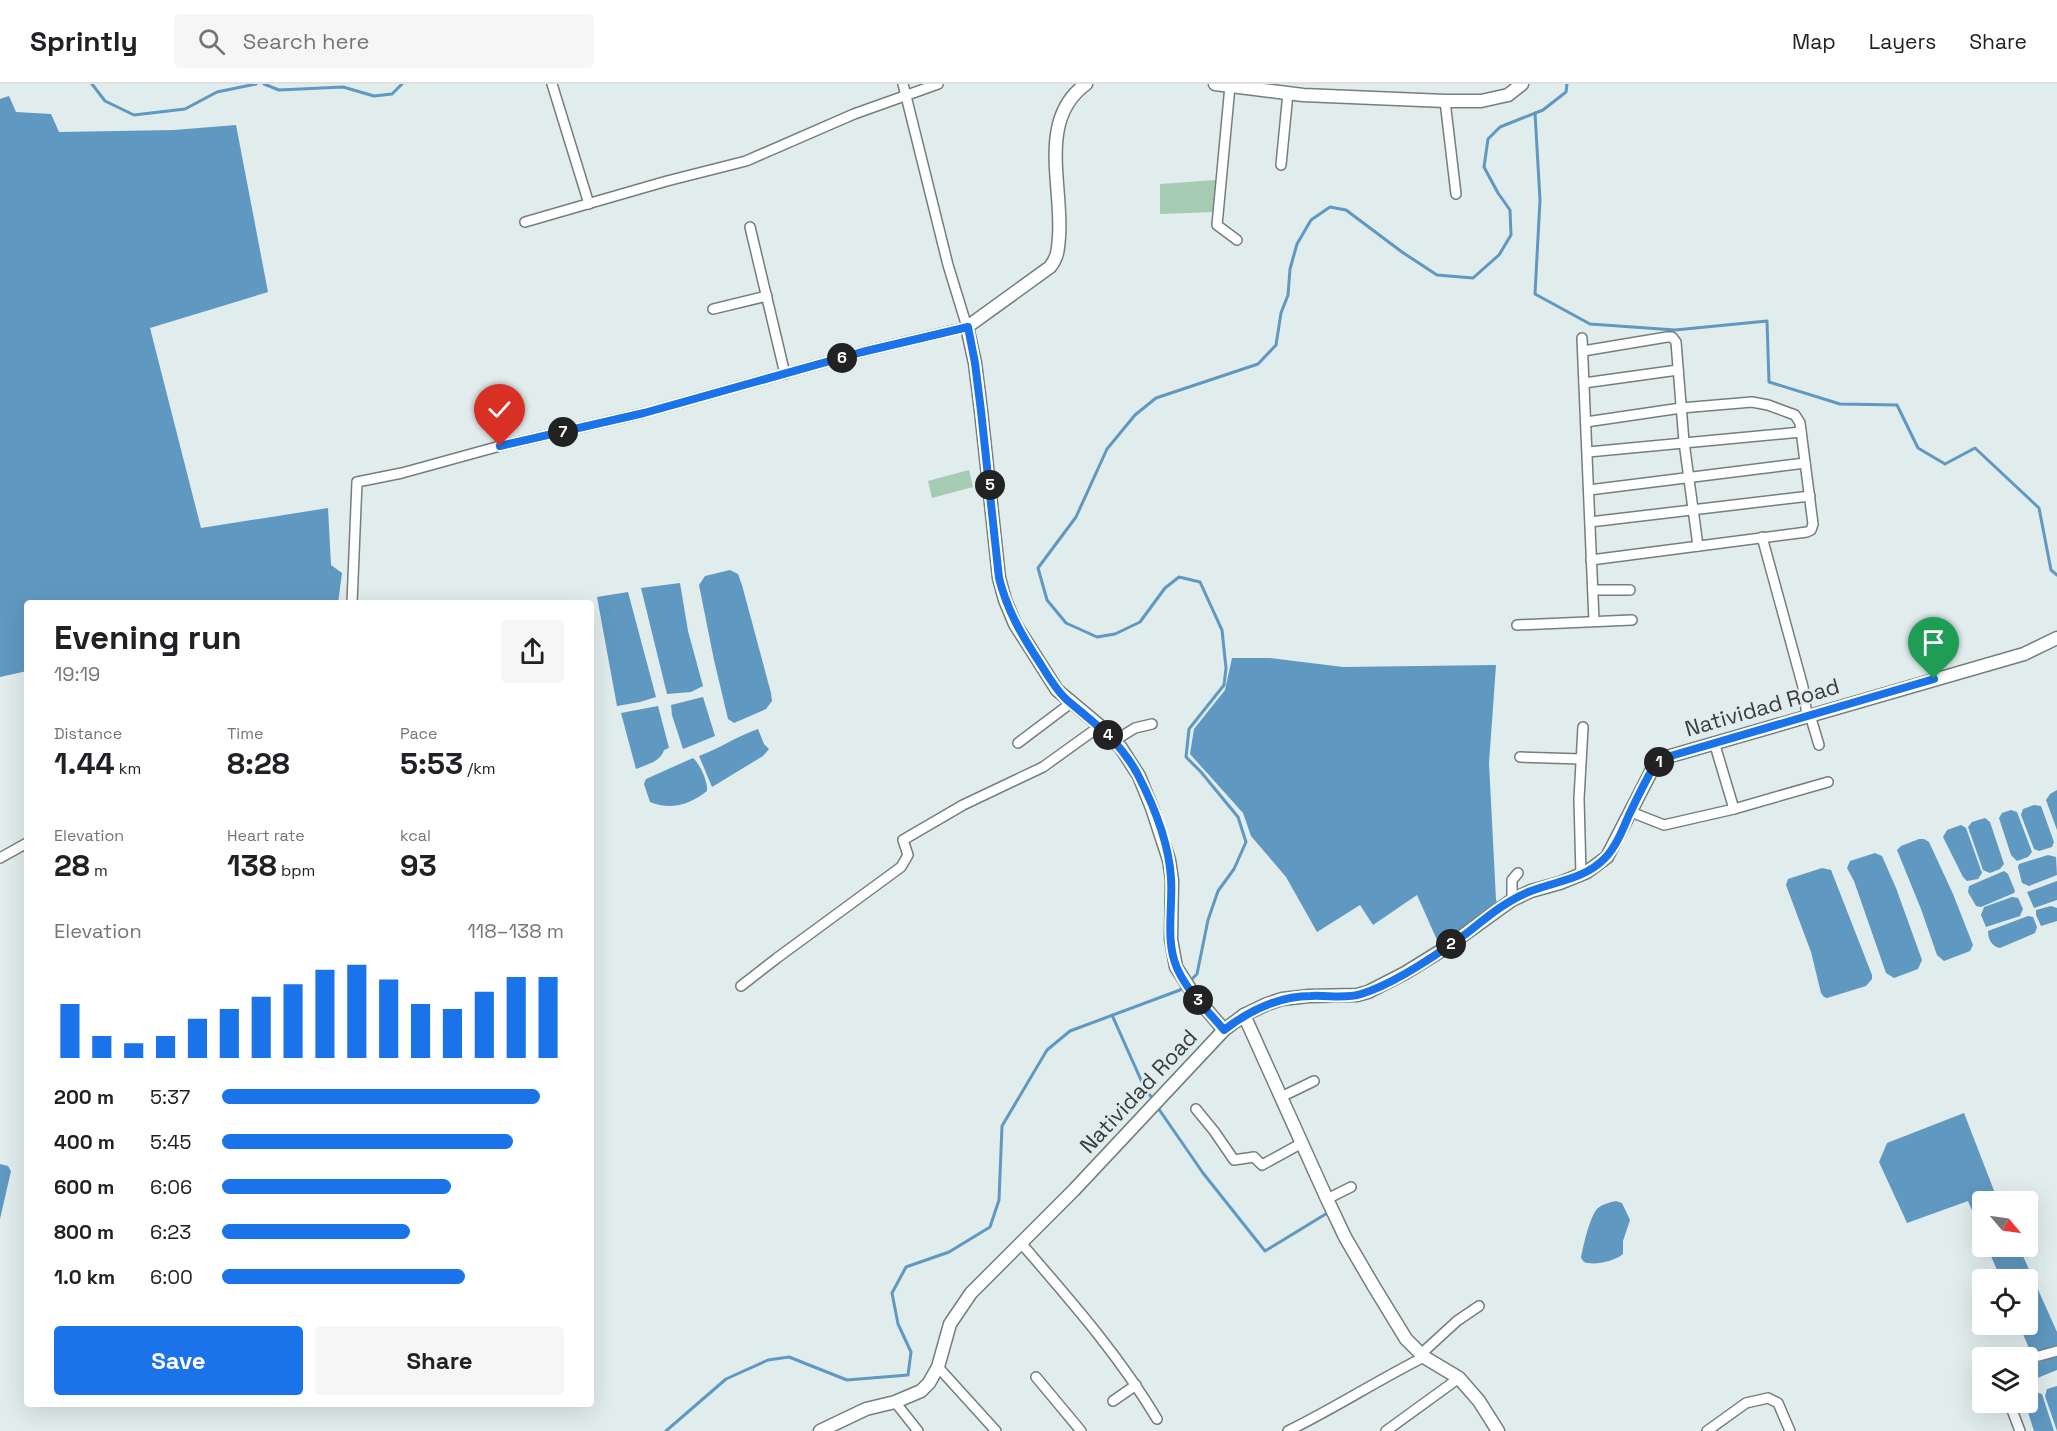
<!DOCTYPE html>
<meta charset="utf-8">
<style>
body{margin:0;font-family:"Space Grotesk",sans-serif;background:#f6f6f6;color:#202124;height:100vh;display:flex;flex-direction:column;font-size:22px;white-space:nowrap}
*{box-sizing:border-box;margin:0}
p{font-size:20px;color:#757577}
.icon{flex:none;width:33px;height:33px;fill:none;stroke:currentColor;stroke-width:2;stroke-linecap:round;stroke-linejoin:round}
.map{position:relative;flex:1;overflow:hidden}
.details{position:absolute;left:24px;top:516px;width:570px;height:807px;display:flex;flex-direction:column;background:#fff;border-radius:6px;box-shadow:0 6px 24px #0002}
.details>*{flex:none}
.needle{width:39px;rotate:119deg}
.controls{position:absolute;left:1972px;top:1107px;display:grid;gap:12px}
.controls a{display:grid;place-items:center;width:66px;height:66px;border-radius:6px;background:#fff;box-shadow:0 6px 24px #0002;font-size:30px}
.pin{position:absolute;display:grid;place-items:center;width:51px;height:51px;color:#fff;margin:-62px -26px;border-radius:50% 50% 50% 0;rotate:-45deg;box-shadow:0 0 6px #0007}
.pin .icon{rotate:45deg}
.km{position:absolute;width:30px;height:30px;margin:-15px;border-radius:50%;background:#222;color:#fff;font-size:16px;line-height:30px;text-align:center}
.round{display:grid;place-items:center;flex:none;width:63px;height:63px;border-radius:6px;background:#f6f6f6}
.summary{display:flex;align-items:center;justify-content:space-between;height:102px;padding:0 30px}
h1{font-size:33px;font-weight:700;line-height:45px}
.metrics{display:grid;grid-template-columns:repeat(3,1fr);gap:9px;height:102px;padding:6px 30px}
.metrics div{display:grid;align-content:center}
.metrics b{font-size:30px;font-weight:700}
.metrics small{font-size:16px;font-weight:400}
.metrics p{font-size:16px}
.chart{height:168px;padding:12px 30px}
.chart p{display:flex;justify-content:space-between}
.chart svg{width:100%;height:108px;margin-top:6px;stroke:#1a73e8;stroke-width:6}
.button{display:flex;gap:12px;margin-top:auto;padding:12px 30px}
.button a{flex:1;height:69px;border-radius:6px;background:#1a73e8;color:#fff;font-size:24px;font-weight:700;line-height:69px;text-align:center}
.button a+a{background:#f6f6f6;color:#202124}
ul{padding:0 30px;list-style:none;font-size:20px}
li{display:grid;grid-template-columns:96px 72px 1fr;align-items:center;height:45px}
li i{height:15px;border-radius:8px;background:#1a73e8}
header{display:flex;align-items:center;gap:36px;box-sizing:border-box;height:84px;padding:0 30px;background:#fff;border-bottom:2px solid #e0e0e0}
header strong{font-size:28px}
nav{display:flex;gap:33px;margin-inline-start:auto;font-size:21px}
.search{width:420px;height:54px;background:#f6f6f6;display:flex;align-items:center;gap:15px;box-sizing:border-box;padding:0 21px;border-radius:6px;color:#757577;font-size:22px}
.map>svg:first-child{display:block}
</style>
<header>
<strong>Sprintly</strong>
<div class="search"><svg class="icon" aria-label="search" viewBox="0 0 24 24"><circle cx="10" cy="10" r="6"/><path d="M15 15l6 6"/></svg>Search here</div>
<nav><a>Map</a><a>Layers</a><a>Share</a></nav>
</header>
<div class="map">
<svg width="2057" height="1347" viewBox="0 0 2057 1347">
<rect width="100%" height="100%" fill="#e1ecec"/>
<g fill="#a6cbb3">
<path d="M1216 96 1215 128 1160 130V100Z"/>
<path d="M969 386 973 403 932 414 928 397Z"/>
</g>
<g fill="#5f98c1">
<path d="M9 12 16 28 51 30 59 48 174 46 236 41 268 208 150 244 201 444 328 424 331 481 342 489 338 519H27V587L0 593V15Z"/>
<path d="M730 486 738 490 742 501 771 609 772 617 766 625 734 639 728 635 714 576 699 501 705 492Z"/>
<path d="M680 499 688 547 703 602 691 608 667 610 641 504Z"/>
<path d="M628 508 656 613 640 618 617 622 597 513Z"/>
<path d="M1232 574H1269L1343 583 1496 581 1489 679 1496 816 1498 820 1441 865 1417 811 1373 841 1360 821 1317 848 1286 793 1251 752 1243 729 1190 670 1194 645 1225 606Z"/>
<path d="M703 613 715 652 683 665 672 631 671 621Z"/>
<path d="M658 622 669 664 664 666C660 678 648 680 636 685L621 629Z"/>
<path d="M758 645 764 660 769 665 763 672 712 703 699 672C719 665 737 652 758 645Z"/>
<path d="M693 674C700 680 708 698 707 707 690 720 671 727 650 718L644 700 646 695Z"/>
<path d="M2057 706V746L2046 716 2050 710Z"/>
<path d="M2034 721 2041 722 2054 758 2052 763 2039 767 2034 765 2021 731 2023 725Z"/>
<path d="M2011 726 2017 728 2032 768 2028 773 2017 777 2011 771 1999 734 2002 729Z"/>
<path d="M1985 734 1990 738 2004 780 2000 785 1990 789 1983 786 1968 743 1972 738Z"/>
<path d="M1961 741 1966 744 1982 789 1978 795 1967 797 1963 793 1943 753 1947 746Z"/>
<path d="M1919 755H1924L1929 758 1953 810 1973 861 1970 867 1944 877 1937 871 1921 825 1897 766 1901 762Z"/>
<path d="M1875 769 1882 772 1896 804 1922 876 1918 885 1894 894 1886 889 1854 797 1847 784 1850 777Z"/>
<path d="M2048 771 2056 773 2057 791 2029 802 2022 799 2018 783 2019 780Z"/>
<path d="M1822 784 1831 786 1872 891V895L1866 902 1827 914 1824 913 1821 909 1811 868 1786 801 1788 795Z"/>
<path d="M2004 787 2008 790 2015 807 2014 809 1981 823 1976 822 1968 808 1969 802Z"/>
<path d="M2057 797V816L2034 824 2027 808Z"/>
<path d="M2012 813 2018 814 2023 825 2020 832 1986 843 1981 831 1984 823Z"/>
<path d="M2051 822 2057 824V837L2041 842 2036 831V826Z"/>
<path d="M2028 832 2033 833 2037 843 2035 849 2000 864C1992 863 1988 855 1988 847Z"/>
<path d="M1964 1029 1998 1117 1983 1118V1153L1968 1117 1907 1139 1879 1078 1887 1059Z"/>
<path d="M0 1080 8 1082 11 1087 0 1135Z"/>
<path d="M1616 1117 1622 1119 1630 1136 1623 1157V1170C1615 1177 1594 1182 1584 1178L1581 1174C1583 1163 1590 1131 1598 1124 1603 1120 1610 1118 1616 1117Z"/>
<path d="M1987 1163H2019L2057 1248V1263L2032 1271 2019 1241 2028 1240V1196L2001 1195Z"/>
<path d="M2057 1272V1286L2028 1298V1282Z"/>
<path d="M2057 1302V1347L2045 1312 2047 1305Z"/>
<path d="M2039 1309 2042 1310 2054 1347H2034L2025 1319 2028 1318V1313Z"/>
</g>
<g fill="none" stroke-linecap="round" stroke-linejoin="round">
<g stroke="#5f98c1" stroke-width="3">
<path d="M92 0 105 17 134 31 185 25 217 8 256 0"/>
<path d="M264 0 279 6 343 3 374 12 392 10 402 0"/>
<path d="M1535 29 1540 116 1535 210 1590 240 1675 246 1767 237 1769 298 1840 320 1897 321 1918 364 1945 380 1975 364 2039 424 2051 486 2057 491"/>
<path d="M1189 898 1197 890 1208 836 1218 807 1234 785 1246 758 1238 733 1201 688 1186 673 1189 645 1224 601 1226 584 1222 546 1200 498 1179 493 1165 504 1140 538 1115 550 1097 553 1066 539 1047 516 1038 484 1076 433 1107 365 1135 331 1156 314 1258 280 1276 261 1281 229 1288 211 1290 185 1297 160 1311 136 1330 123 1346 126 1402 168 1437 191 1473 194 1499 171 1511 151 1510 126 1498 109 1484 83 1488 55 1500 43 1543 26 1566 8 1567 0"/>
<path d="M1112 931 1145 1005 1153 1015"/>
<path d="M1156 1021 1203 1089 1265 1167 1329 1128"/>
<path d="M666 1347 726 1295 768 1276 789 1273 847 1296 908 1291 911 1268 898 1240 892 1209 906 1183 949 1168 990 1143 999 1116 1002 1042 1047 966 1070 947 1180 906 1184 902"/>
</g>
<g stroke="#747e7e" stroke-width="12">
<g id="minor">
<path d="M552 0 589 120"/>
<path d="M1230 2 1217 141 1237 156"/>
<path d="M1445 17 1456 110"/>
<path d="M1281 81 1288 9"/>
<path d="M525 138 667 97 746 77 854 30 938 0"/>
<path d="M750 143 785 290"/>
<path d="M713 225 767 212"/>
<path d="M1582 254 1594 537"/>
<path d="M1583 267 1667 253H1672L1676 258 1684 358 1698 462"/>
<path d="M1584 299 1678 286"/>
<path d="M1586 338 1681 324 1752 318 1768 321 1795 331 1800 339 1813 440 1811 446 1807 448 1591 476"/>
<path d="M1588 368 1801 348"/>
<path d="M1589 406 1805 379"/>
<path d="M1590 438 1810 412"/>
<path d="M1762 453 1803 603 1807 632"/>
<path d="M1593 506H1630"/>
<path d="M352 519 357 398 402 389 500 362 644 329 862 268 967 243 948 181 903 0"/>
<path d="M1517 541 1632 536"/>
<path d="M1810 631 1819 661"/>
<path d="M1114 657 1135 644 1152 640"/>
<path d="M1714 658 1734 725 1828 698"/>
<path d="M1018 659 1071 619"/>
<path d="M1520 673 1581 675"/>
<path d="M1631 728 1664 741 1734 725"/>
<path d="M0 774 27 759"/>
<path d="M1581 791 1579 715 1583 643"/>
<path d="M1512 816V796L1518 789"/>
<path d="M741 902 777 874 901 783 908 771 903 756 963 721 1043 683 1100 642"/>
<path d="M1281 1013 1314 997"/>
<path d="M1196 1025 1214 1047 1234 1076 1254 1073 1262 1081 1302 1059"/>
<path d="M1327 1115 1351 1103"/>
<path d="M1021 1159C1070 1216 1119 1271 1157 1335"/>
<path d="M1421 1270 1457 1237 1479 1222"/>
<path d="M2028 1275 2057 1267"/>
<path d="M938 1283 996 1347"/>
<path d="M1036 1293 1081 1347"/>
<path d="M1113 1317 1136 1301"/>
<path d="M895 1318 918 1347"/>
<path d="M2009 1318 2020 1347"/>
<path d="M1288 1347C1335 1324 1378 1296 1424 1273"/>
<path d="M1386 1347 1459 1294"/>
<path d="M1707 1347 1746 1319 1768 1314 1778 1319 1790 1347"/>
</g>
</g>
<g stroke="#747e7e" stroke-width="15">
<g id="tertiary">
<path d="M1086 0C1037 35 1063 102 1059 153 1058 165 1058 173 1050 183L967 243 975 279 981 327 999 494 1005 516 1015 540 1057 606 1100 642 1121 664 1139 692 1152 724 1169 776 1172 796 1171 855 1176 883 1194 911 1224 946"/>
<path d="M1215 0 1303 11 1445 17H1481L1508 11 1522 0"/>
<path d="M1244 931 1327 1115 1345 1153 1373 1201 1406 1255 1424 1273 1459 1294 1479 1317 1498 1347"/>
<path d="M820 1347 866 1325 895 1318 921 1307 929 1299 938 1283 950 1240 971 1209 1074 1106 1224 946 1244 931 1267 920 1282 915 1309 912 1357 911 1368 908 1405 889 1447 863 1512 816 1531 807 1560 799 1587 788 1607 773 1654 682 1667 673 2024 570 2057 554"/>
</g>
</g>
<use href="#minor" stroke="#fff" stroke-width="9"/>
<use href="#tertiary" stroke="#fff" stroke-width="12"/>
</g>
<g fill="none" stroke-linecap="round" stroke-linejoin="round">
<g stroke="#fff" stroke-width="12">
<path id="route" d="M500 362 644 329 862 268 968 243 975 279 981 327 999 494C1007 526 1022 552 1040 579 1048 592 1056 606 1067 616 1095 640 1120 657 1138 691 1154 722 1169 760 1171 794 1173 823 1165 857 1177 884 1187 907 1208 927 1224 946 1250 926 1278 912 1311 912 1327 911 1346 915 1361 910 1395 900 1438 870 1467 849 1487 833 1507 816 1531 807 1557 797 1585 795 1605 774 1616 763 1623 745 1629 731 1637 714 1645 698 1654 682L1667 673 1934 595"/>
</g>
<use href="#route" stroke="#1a73e8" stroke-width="8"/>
</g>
<g text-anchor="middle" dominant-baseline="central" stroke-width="4.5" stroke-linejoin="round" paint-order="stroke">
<g font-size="22" fill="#383c3c" stroke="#e1ecec">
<text transform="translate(1762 623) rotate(-16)">Natividad Road</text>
<text transform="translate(1138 1007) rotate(-47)">Natividad Road</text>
</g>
</g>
</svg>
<div class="controls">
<a><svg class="needle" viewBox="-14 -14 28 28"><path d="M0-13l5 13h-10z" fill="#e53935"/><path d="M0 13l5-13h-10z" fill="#757577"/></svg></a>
<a><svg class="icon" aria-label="locate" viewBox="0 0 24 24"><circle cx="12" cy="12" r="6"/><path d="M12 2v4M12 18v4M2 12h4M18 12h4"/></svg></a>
<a><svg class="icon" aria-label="layers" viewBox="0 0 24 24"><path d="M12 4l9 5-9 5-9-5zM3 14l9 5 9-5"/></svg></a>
</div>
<div class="pin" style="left:1934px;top:595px;background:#1e9e55"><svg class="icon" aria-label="arrive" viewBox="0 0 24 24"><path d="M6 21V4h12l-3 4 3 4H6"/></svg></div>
<div class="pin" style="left:500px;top:362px;background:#d93025"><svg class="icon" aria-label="check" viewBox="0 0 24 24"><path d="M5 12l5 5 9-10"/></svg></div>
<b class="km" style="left:1659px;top:678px">1</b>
<b class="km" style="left:1451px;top:860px">2</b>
<b class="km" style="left:1198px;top:916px">3</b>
<b class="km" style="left:1108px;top:651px">4</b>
<b class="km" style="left:990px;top:401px">5</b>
<b class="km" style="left:842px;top:274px">6</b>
<b class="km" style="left:563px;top:348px">7</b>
<section class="details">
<div class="summary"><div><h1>Evening run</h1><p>19:19</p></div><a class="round"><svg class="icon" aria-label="share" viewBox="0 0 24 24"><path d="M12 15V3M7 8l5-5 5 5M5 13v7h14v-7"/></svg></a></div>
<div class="metrics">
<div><p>Distance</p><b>1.44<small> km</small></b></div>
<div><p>Time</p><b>8:28</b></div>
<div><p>Pace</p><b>5:53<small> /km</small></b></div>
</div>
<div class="metrics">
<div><p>Elevation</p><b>28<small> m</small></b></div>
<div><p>Heart rate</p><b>138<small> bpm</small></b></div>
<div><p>kcal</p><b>93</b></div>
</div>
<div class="chart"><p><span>Elevation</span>118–138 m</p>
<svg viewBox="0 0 160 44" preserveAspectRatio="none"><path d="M5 44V22M15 44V35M25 44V38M35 44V35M45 44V28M55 44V24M65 44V19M75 44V14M85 44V8M95 44V6M105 44V12M115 44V22M125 44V24M135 44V17M145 44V11M155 44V11"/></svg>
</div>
<ul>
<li><b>200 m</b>5:37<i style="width:93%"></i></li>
<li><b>400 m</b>5:45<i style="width:85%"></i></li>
<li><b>600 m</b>6:06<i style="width:67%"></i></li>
<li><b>800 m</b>6:23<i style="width:55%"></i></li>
<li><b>1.0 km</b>6:00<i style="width:71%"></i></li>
</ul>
<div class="button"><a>Save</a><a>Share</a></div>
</section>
</div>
